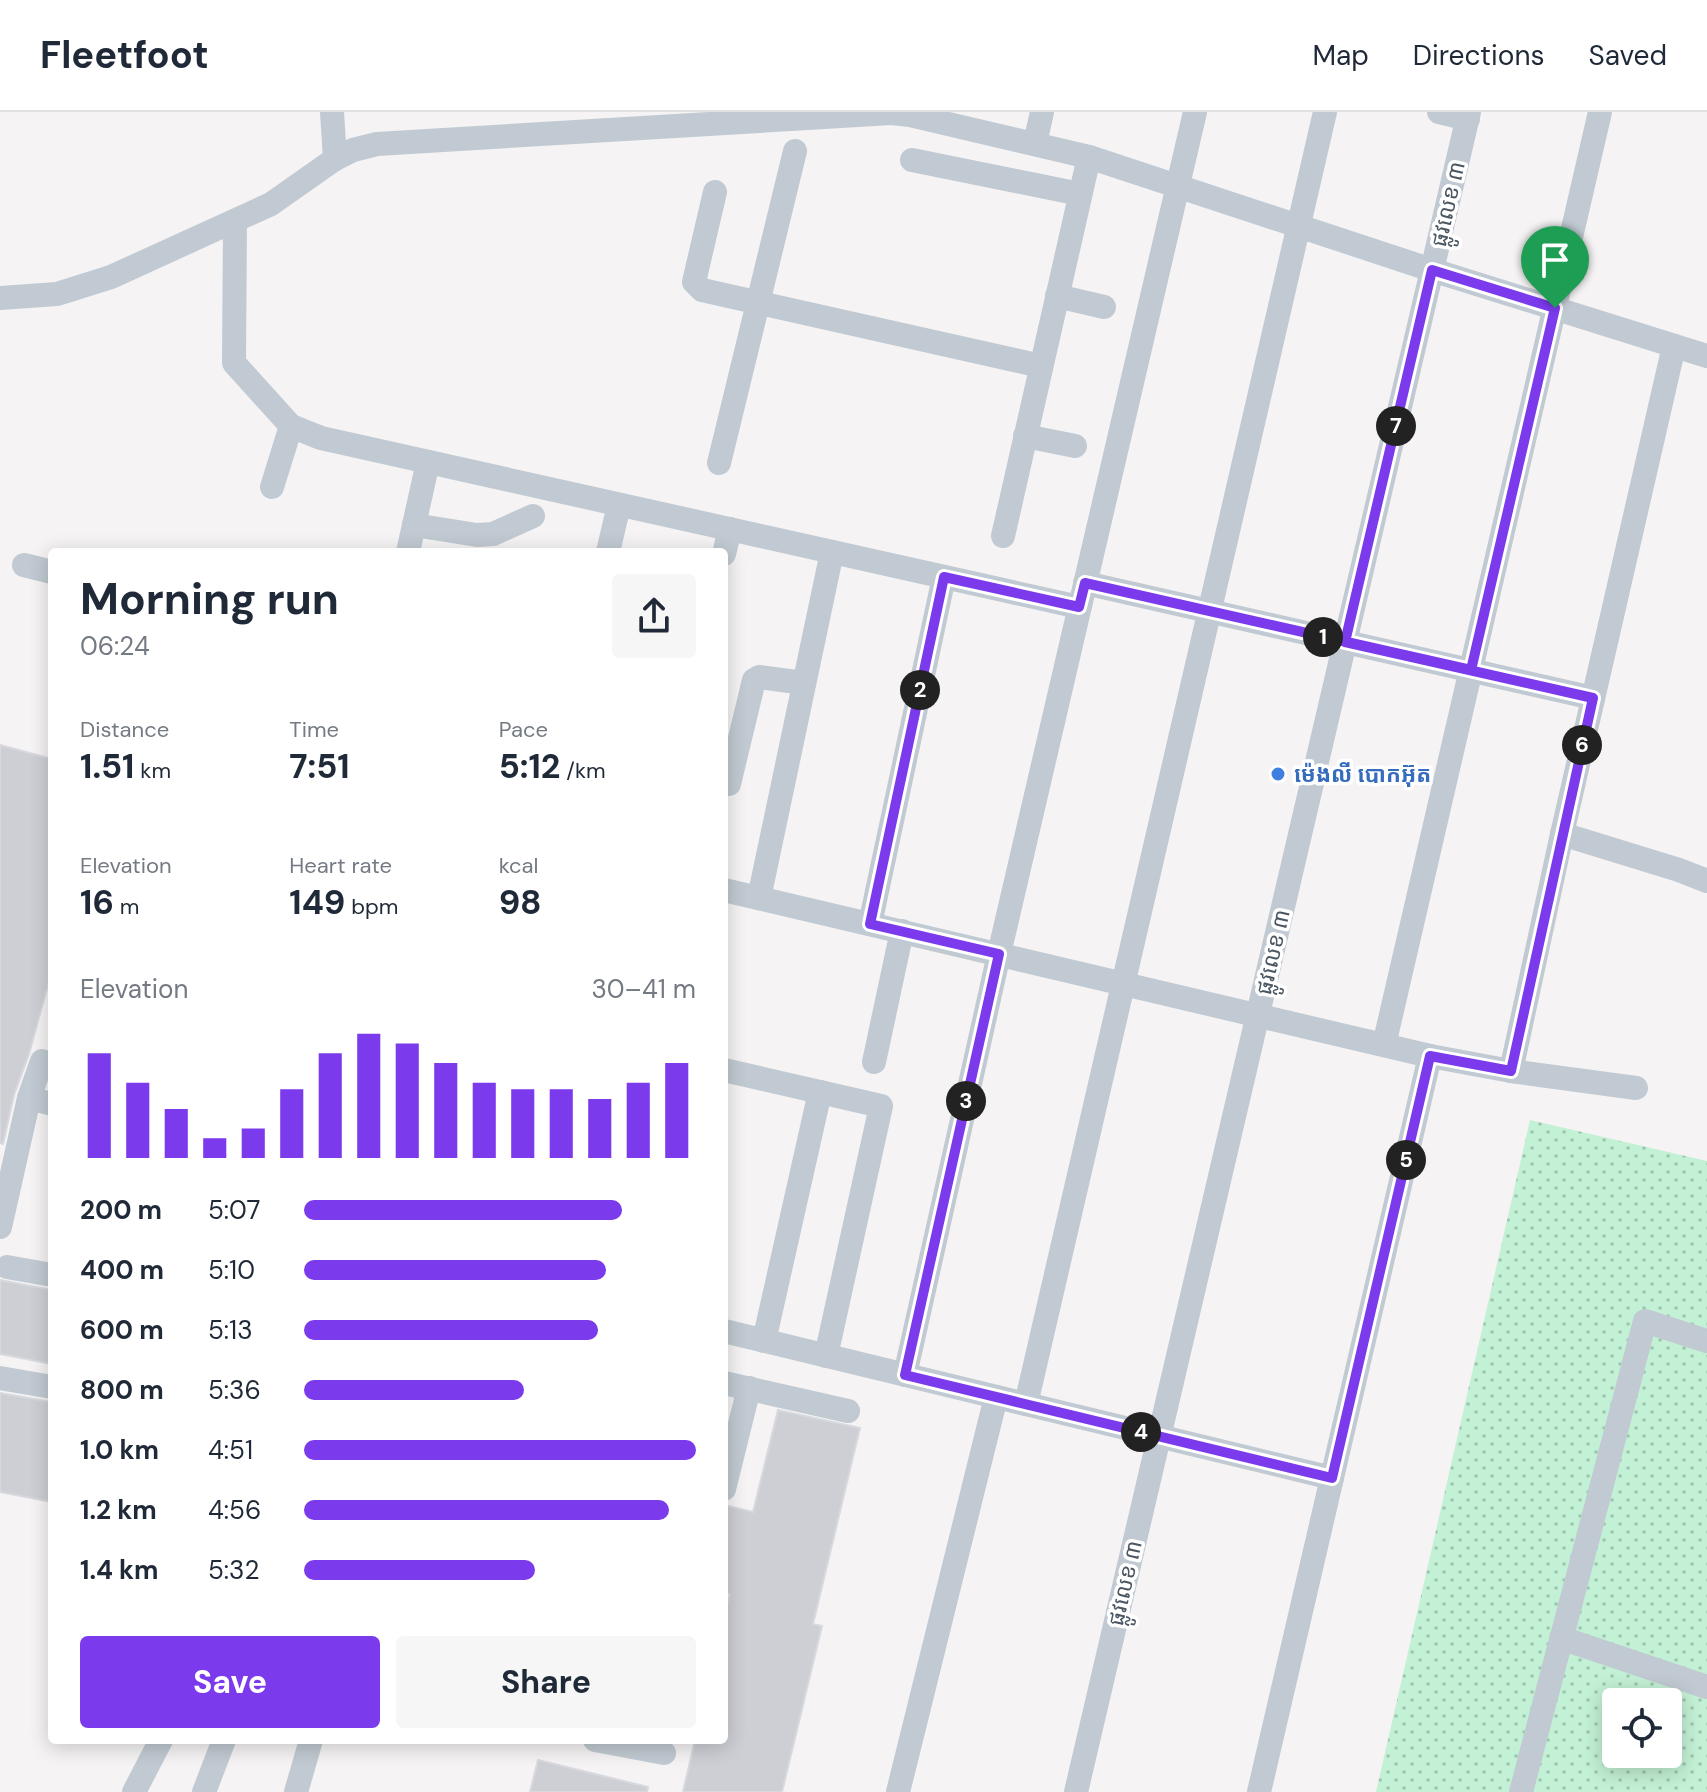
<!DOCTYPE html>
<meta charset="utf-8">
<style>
body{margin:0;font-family:"DM Sans","Noto Sans Khmer",sans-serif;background:#f6f6f7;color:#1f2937;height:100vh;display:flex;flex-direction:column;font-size:30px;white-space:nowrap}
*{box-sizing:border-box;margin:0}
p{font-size:26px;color:#747a83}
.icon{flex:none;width:44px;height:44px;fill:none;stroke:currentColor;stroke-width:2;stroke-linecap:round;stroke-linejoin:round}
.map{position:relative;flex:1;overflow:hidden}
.side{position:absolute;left:48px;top:436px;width:680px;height:1196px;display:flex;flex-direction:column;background:#fff;border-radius:8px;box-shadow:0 4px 20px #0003}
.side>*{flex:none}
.fabs{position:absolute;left:1602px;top:1576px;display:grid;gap:16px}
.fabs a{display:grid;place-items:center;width:80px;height:80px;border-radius:8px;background:#fff;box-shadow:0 4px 20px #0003;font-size:40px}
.pin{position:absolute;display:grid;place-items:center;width:68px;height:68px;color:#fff;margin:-82px -34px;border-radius:50% 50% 50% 0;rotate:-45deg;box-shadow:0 0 8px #0007}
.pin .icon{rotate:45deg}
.km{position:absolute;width:40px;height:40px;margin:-20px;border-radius:50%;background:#222;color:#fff;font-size:22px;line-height:40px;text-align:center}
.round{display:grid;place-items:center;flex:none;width:84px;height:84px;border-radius:8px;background:#f6f6f7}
.headline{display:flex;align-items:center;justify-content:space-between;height:136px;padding:0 32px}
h1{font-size:44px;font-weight:700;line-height:60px}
.stats{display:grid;grid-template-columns:repeat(3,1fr);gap:12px;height:136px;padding:8px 32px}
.stats div{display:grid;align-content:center}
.stats b{font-size:34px;font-weight:700}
.stats small{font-size:22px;font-weight:400}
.stats p{font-size:22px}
.chart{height:224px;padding:16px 32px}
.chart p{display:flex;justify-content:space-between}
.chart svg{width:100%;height:144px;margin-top:8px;stroke:#7c3aed;stroke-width:6}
.button{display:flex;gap:16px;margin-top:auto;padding:16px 32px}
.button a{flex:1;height:92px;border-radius:8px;background:#7c3aed;color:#fff;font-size:32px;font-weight:700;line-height:92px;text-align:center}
.button a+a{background:#f6f6f7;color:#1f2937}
ul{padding:0 32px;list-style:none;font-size:26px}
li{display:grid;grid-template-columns:128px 96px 1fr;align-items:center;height:60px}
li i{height:20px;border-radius:10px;background:#7c3aed}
header{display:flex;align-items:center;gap:48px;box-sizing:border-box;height:112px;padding:0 40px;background:#fff;border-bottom:2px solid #e0e1e3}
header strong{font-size:38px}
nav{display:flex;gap:44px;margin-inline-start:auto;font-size:28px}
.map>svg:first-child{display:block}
</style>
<header>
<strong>Fleetfoot</strong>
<nav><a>Map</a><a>Directions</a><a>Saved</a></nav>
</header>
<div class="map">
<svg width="1707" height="1680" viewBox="0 0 1707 1680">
<defs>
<pattern id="green-dots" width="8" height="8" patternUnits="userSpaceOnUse" patternTransform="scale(2)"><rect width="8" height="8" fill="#c3f1d5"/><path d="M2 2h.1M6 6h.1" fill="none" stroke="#a0c6b0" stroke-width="1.8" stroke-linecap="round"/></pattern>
</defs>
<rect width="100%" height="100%" fill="#f5f3f3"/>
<path fill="url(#green-dots)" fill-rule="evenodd" d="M1530 1008 1707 1049V1680H1376ZM1616 1590H1668V1642H1616Z"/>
<g fill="#cdcfd5" stroke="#d7d9de" stroke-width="2">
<path d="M0 633 52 647V858L29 942 14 983 3 1032 0 1031Z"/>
<path d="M0 1168 52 1178V1252L0 1242Z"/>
<path d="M0 1281 52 1290V1390L0 1380Z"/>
<path d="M778 1298 860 1316 813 1512 822 1514 782 1680H683L695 1628H724V1508L730 1482 724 1481V1393L753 1400Z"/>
<path d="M538 1648 648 1675 647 1680H530Z"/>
</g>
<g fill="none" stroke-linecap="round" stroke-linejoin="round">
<g stroke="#c1cad2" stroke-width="24">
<path d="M332 0 335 47"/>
<path d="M1439 0 1468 7"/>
<path d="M1035 31 1042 0"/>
<path d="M912 48 1080 82"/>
<path d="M715 80 694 170 702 178 1041 254"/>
<path d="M235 109 234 251 291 314 321 326 1079 495"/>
<path d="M1057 184 1104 195"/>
<path d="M0 186 57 182 111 165 271 92 335 47 353 38 377 32 891 1 910 3 1089 45 1432 158 1707 244"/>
<path d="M1025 324 1075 334"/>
<path d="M719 351 795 39"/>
<path d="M272 375 291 314"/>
<path d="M414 413 477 423 493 422 533 404"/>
<path d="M1003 424 1089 45"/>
<path d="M408 440 428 350"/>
<path d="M608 440 619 393"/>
<path d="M724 442 730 417"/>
<path d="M24 453 52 460"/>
<path d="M1085 471 1593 586"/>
<path d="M729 672 754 568 759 565 804 571"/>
<path d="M1562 722 1679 758 1707 769"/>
<path d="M724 778 1430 944 1511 959 1636 976"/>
<path d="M759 786 832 440"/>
<path d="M870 812 944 465"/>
<path d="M1384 933 1600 0"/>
<path d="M874 950 902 819"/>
<path d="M724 958 881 994 826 1244"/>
<path d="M1511 959 1562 722 1674 234"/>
<path d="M29 986 52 992"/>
<path d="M0 1115 29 986 42 949"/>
<path d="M7 1155 52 1163"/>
<path d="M724 1219 1332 1366"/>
<path d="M764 1229 820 980"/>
<path d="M905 1263 999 842 1195 0"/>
<path d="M0 1266 52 1275"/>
<path d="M724 1271 848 1299"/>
<path d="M1026 1292 1325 0"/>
<path d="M724 1377 749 1276"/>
<path d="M1561 1526 1707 1575"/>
<path d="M595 1628 664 1641"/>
<path d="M134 1680 161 1628"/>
<path d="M204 1680 224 1628"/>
<path d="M296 1680 311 1628"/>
<path d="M898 1680 996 1285"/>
<path d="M1076 1680 1469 0"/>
<path d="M1259 1680 1430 944"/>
<path d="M1521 1680 1645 1209 1707 1229"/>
</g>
</g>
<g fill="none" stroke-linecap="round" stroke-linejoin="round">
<g stroke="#fff" stroke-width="16">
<path id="route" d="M1555 196 1471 558 1085 471 1079 495 944 465 870 812 999 842 905 1263 1332 1366 1430 944 1511 959 1593 586 1345 530 1432 158 1555 196"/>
</g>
<use href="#route" stroke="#7c3aed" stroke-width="10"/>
</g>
<circle fill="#3f7fe0" stroke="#fff" stroke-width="3" cx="1278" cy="662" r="8"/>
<g text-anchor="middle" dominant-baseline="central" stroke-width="7" stroke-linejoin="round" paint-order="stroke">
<g font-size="22" fill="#4a5661" stroke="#fff">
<text transform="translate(1448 92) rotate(-77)">ផ្លូវលេខ ៣</text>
<text transform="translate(1273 840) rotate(-77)">ផ្លូវលេខ ៣</text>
<text transform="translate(1125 1471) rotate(-77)">ផ្លូវលេខ ៣</text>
</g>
<g font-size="22" font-weight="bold" fill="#366cbe" stroke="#fff" text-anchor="start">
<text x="1294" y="662">ម៉េងលី បោកអ៊ុត</text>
</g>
</g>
</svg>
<div class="fabs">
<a><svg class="icon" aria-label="locate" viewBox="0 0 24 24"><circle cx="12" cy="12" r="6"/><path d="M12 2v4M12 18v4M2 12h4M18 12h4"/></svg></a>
</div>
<div class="pin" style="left:1555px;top:196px;background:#1e9e55"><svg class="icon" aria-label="arrive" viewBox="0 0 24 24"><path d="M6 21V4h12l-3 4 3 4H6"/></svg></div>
<b class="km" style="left:1323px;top:525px">1</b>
<b class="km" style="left:920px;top:578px">2</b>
<b class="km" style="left:966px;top:989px">3</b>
<b class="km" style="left:1141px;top:1320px">4</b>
<b class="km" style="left:1406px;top:1048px">5</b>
<b class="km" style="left:1582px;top:633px">6</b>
<b class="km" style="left:1396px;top:314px">7</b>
<section class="side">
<div class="headline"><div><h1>Morning run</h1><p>06:24</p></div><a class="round"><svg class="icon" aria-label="share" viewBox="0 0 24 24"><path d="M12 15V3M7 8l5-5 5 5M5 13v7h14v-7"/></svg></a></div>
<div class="stats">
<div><p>Distance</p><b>1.51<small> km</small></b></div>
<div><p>Time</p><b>7:51</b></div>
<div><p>Pace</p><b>5:12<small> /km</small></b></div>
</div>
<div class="stats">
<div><p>Elevation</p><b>16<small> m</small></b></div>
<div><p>Heart rate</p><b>149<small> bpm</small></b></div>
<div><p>kcal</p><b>98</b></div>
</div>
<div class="chart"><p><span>Elevation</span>30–41 m</p>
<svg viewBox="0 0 160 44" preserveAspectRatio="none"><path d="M5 44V12M15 44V21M25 44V29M35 44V38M45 44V35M55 44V23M65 44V12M75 44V6M85 44V9M95 44V15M105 44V21M115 44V23M125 44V23M135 44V26M145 44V21M155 44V15"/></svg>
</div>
<ul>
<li><b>200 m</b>5:07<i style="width:81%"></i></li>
<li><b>400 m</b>5:10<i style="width:77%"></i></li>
<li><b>600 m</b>5:13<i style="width:75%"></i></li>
<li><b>800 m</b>5:36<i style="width:56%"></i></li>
<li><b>1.0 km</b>4:51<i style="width:100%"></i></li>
<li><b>1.2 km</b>4:56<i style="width:93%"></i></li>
<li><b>1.4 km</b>5:32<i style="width:59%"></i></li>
</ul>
<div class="button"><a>Save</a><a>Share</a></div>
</section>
</div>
